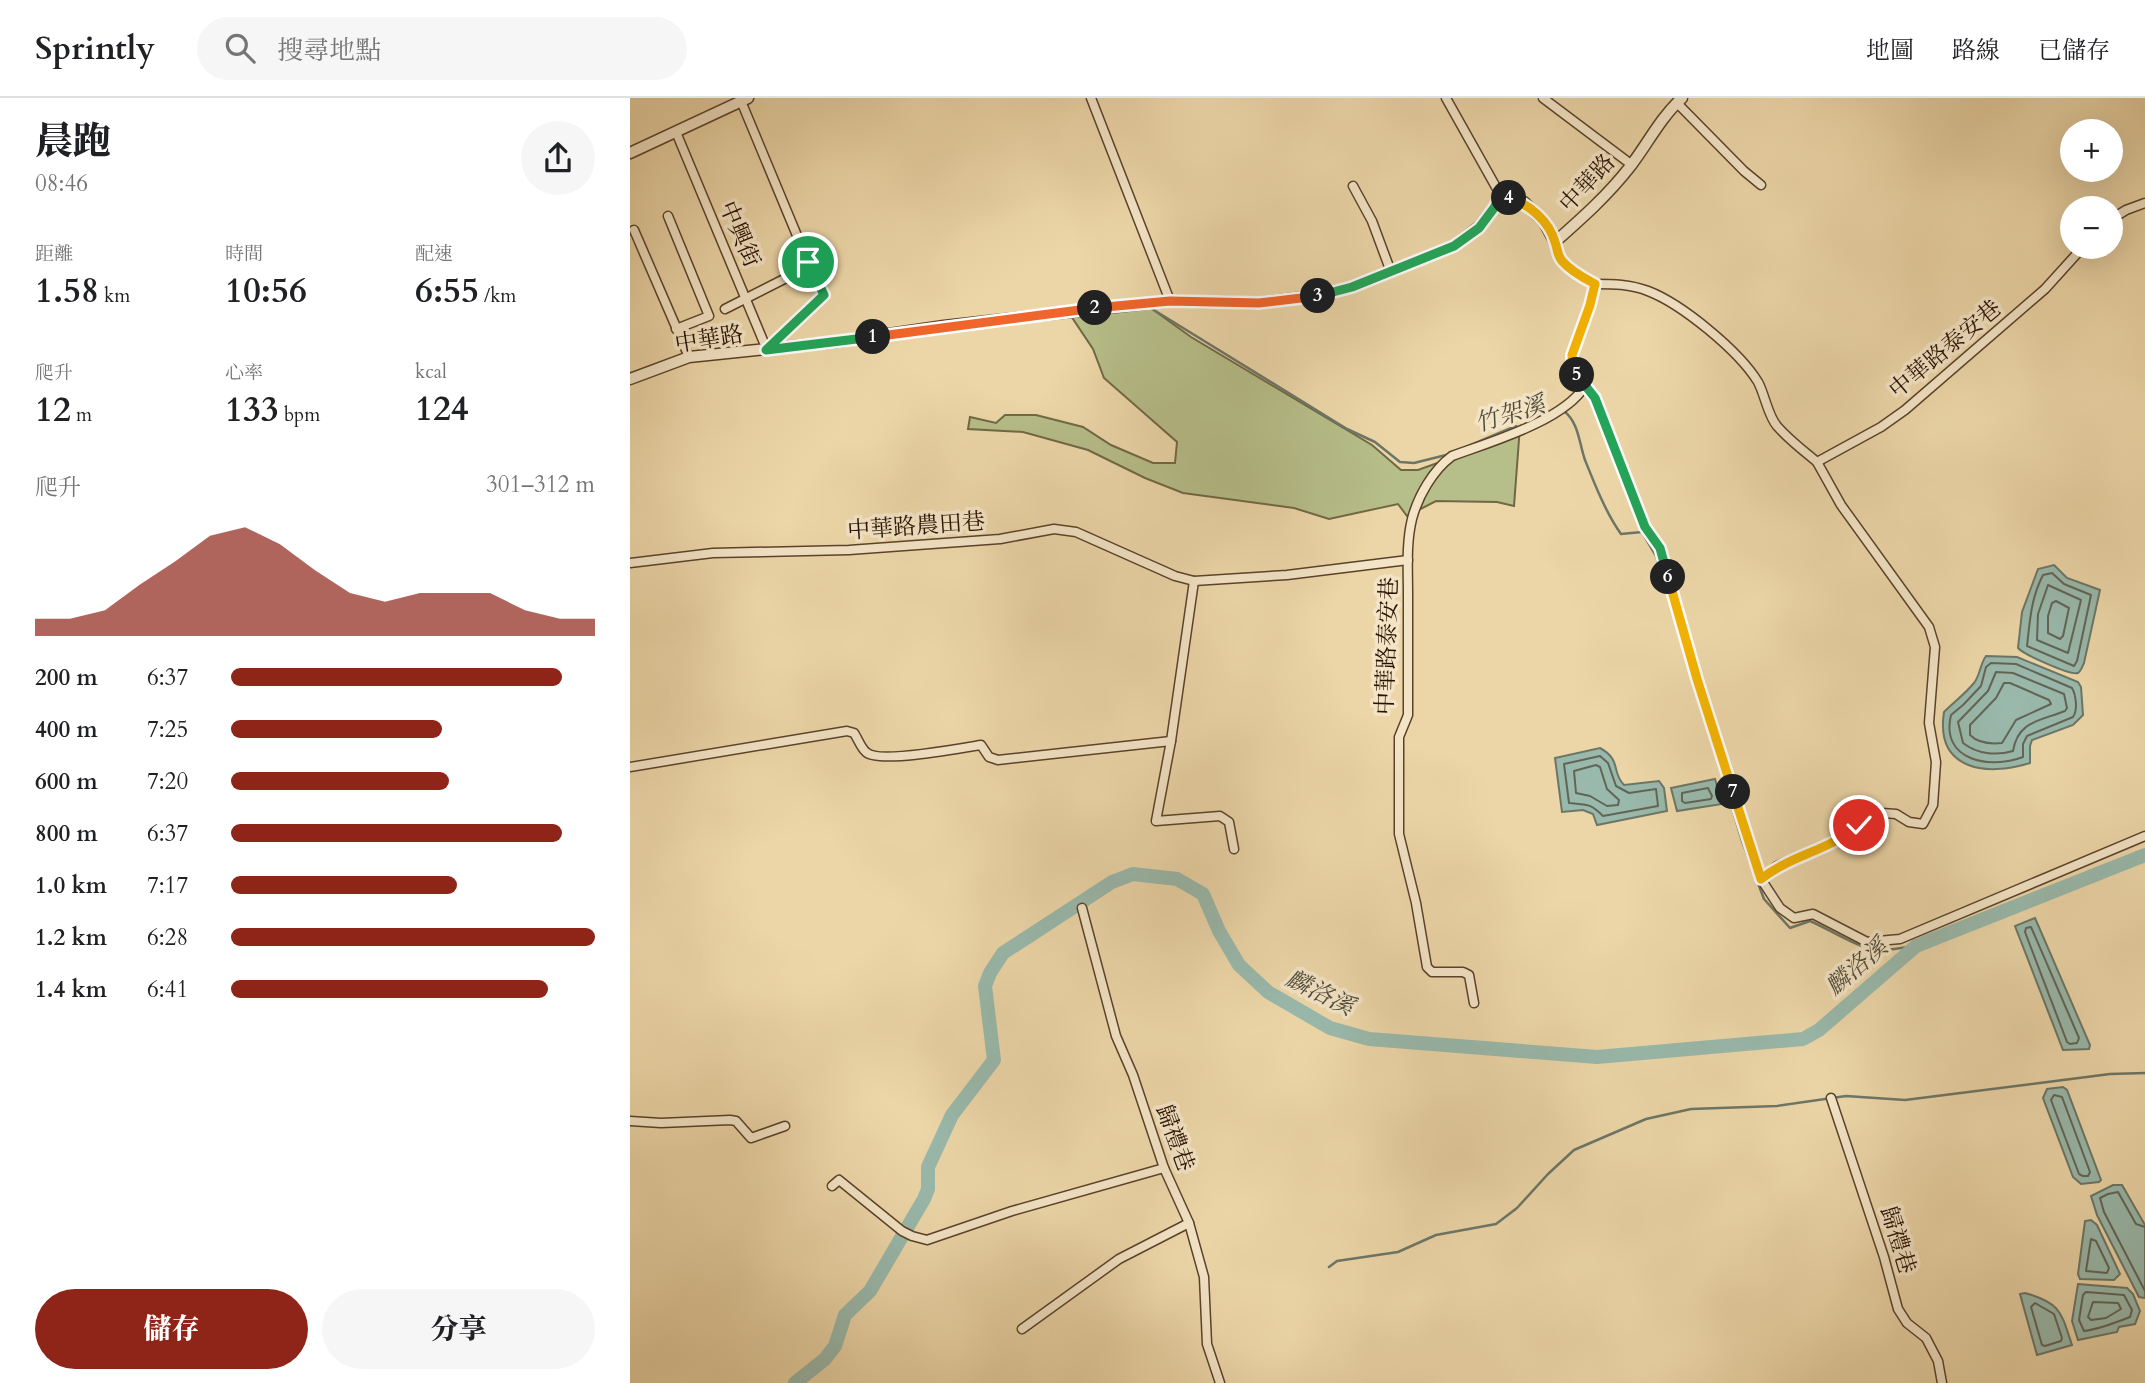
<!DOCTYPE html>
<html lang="zh-TW">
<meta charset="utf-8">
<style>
body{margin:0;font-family:Cardo,"Noto Serif TC",serif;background:#f6f6f6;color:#202124;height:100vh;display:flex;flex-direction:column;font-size:26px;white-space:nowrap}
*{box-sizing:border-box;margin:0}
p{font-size:23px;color:#757577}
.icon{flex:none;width:38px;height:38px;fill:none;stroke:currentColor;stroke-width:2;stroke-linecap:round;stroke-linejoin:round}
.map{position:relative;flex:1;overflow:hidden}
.side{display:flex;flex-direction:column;background:#fff;width:630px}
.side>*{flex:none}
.fabs{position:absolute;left:1430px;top:21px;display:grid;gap:14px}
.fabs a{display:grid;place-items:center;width:63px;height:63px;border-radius:50%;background:#fff;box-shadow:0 7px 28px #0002;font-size:35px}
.pin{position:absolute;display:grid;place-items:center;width:60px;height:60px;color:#fff;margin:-30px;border:4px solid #fff;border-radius:50%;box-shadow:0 2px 7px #0007}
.km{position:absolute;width:35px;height:35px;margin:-18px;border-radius:50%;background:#222;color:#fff;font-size:19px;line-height:35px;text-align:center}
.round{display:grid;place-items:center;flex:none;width:74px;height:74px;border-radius:37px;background:#f6f6f6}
.overview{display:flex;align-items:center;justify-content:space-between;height:119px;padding:0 35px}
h1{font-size:38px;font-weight:800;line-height:52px}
.figures{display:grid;grid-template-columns:repeat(3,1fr);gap:10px;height:119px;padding:7px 35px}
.figures div{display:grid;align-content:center}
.figures b{font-size:35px;font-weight:800}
.figures small{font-size:19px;font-weight:400}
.figures p{font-size:19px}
.chart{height:196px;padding:14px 35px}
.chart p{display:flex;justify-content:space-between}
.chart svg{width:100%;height:126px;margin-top:7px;fill:#8f2418;opacity:.7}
.action{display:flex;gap:14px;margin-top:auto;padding:14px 35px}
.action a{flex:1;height:80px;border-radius:42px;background:#8f2418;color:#fff;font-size:28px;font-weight:800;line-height:80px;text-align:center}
.action a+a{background:#f6f6f6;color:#202124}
ul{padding:0 35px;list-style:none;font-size:23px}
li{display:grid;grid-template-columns:112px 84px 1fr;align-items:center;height:52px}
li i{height:18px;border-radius:9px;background:#8f2418}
header{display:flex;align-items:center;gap:42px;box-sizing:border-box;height:98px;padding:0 35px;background:#fff;border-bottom:2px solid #e0e0e0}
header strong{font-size:33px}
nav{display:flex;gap:38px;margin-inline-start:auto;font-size:24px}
.search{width:490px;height:63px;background:#f6f6f6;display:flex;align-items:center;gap:18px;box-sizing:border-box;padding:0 24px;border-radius:38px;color:#757577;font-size:26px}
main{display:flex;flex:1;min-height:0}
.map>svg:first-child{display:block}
</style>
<header>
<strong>Sprintly</strong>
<div class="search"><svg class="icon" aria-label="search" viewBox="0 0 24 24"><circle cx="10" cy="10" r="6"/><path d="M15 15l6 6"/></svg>搜尋地點</div>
<nav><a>地圖</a><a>路線</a><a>已儲存</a></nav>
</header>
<main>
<section class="side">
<div class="overview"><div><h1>晨跑</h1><p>08:46</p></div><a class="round"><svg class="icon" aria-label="share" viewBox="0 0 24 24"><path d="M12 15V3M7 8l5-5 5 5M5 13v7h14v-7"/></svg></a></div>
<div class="figures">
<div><p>距離</p><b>1.58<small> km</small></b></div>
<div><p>時間</p><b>10:56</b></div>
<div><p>配速</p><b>6:55<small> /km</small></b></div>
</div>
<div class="figures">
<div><p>爬升</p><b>12<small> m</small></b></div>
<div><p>心率</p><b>133<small> bpm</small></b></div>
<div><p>kcal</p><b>124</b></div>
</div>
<div class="chart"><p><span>爬升</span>301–312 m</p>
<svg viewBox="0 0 160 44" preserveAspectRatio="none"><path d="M0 44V38L10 38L20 35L30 26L40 18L50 9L60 6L70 12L80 21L90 29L100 32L110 29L120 29L130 29L140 35L150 38L160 38V44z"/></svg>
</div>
<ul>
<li><b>200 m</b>6:37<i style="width:91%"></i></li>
<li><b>400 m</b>7:25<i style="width:58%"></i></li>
<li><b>600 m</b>7:20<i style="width:60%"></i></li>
<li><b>800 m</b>6:37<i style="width:91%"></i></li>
<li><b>1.0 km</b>7:17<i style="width:62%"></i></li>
<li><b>1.2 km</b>6:28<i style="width:100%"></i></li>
<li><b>1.4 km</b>6:41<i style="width:87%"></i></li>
</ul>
<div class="action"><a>儲存</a><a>分享</a></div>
</section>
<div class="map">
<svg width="1515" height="1285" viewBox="0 0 1515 1285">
<rect width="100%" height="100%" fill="#ecd6a8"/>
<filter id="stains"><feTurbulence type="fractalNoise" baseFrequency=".00286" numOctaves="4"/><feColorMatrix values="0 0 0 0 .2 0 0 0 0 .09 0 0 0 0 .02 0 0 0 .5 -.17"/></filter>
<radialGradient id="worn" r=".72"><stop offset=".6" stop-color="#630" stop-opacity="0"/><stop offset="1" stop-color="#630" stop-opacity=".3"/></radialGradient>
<path fill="#b6be89" stroke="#706844" stroke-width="2" d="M518 208 561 239 742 347 771 372H788L827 358 890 328 884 408 867 404 806 403 777 418 768 406 699 421 664 410 553 395 515 380 458 352 393 334 338 331 340 319 366 325 375 317H406L453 329 481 347 523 365H545L547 344 474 280 463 251 441 218Z"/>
<g fill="#99b9ac" stroke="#6c7667" stroke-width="2">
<path d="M1424 467 1437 480 1470 492 1454 565C1452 569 1451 573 1448 575 1441 578 1393 556 1388 550L1392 514 1408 471Z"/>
<path d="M1356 558 1387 559 1448 584 1451 589 1453 617 1443 627 1402 642 1400 648V665C1356 679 1305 672 1314 614 1324 604 1335 596 1344 585 1350 578 1350 566 1356 558Z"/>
<path d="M970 650C992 662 981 674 994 687L1029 683 1034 690 1037 713 967 727 963 716 953 712 932 714 925 660Z"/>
<path d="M1085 681 1092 706 1047 713 1041 690Z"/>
<path d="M1405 820 1460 947 1459 951 1433 952 1385 828Z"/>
<path d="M1433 989 1437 992 1471 1082 1469 1084 1451 1086 1443 1079 1413 1000 1417 991Z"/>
<path d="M1483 1087H1492L1515 1127V1200L1509 1199 1467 1117 1461 1098Z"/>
<path d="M1461 1122 1467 1127 1490 1176 1484 1182 1450 1181 1448 1176 1455 1123Z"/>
<path d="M1448 1186 1497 1190 1503 1196 1510 1213 1505 1226 1489 1229 1487 1234 1448 1242 1442 1223Z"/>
<path d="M1395 1195C1431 1205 1431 1214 1442 1247L1407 1257 1390 1196Z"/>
</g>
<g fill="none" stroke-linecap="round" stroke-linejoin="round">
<g stroke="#616556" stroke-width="2">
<path d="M1422 475 1434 486 1461 497 1447 563 1444 568 1397 548C1400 522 1401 500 1413 477Z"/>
<path d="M1418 487 1451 502 1438 555 1407 542 1408 516Z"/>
<path d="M1426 503 1439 510 1433 538 1430 541 1418 535V518L1422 505Z"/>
<path d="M1361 565 1386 566 1442 590C1446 597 1448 612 1443 619L1397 638 1393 646V659C1359 672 1310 662 1321 617L1333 607 1351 588 1356 569Z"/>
<path d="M1366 574 1383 575 1434 596 1437 610 1435 613C1410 623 1388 623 1383 653 1366 658 1347 656 1333 645L1328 624 1358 593Z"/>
<path d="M1374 585H1380L1419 602 1421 606 1386 622 1372 645C1362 646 1348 645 1340 637V627L1366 600Z"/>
<path d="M970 658 978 665 986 688 999 695 1026 691 1028 708 973 718C960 705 958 707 939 705L934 666Z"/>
<path d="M966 667 970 669 977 691 989 702 988 707 977 708 960 698 946 695 944 673Z"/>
<path d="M1078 690 1082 698 1081 701 1055 705 1052 703V695Z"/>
<path d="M1401 829 1449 940 1447 945 1440 946 1437 944 1395 834 1396 830Z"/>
<path d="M1424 997 1432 999 1460 1074 1458 1078H1453L1449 1076 1421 1002Z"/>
<path d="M1515 1129 1506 1126 1488 1094 1478 1096 1470 1100 1474 1114 1515 1193"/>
<path d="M1461 1141 1466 1143 1479 1170 1477 1175 1456 1173Z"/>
<path d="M1456 1194 1494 1197 1502 1212 1500 1219C1485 1225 1470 1231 1454 1233L1449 1222 1453 1197Z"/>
<path d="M1463 1204 1488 1205 1491 1211 1476 1220 1461 1222 1458 1219Z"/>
<path d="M1405 1205 1424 1216 1432 1240 1431 1243 1415 1248 1412 1247 1401 1209Z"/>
</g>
<g stroke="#6c7667" stroke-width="2.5">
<path d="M519 209 717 331 745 344 770 364 784 365 820 356"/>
<path d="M932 314 934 313C949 325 949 345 955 362 965 387 976 415 991 436L1012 434 1026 458 1112 743 1134 801 1160 830 1180 823C1197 830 1232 852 1247 852 1260 853 1274 849 1286 848"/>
<path d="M836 349 886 328 892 335 905 330"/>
<path d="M699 1169 707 1163 768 1154 806 1137 866 1126 887 1110 918 1076 944 1052 1016 1021 1061 1011 1147 1008 1216 998 1275 1002 1480 976 1515 975"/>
</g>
<path stroke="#99b9ac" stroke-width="14" d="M165 1285 195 1261 205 1248 215 1217 240 1193 294 1101 298 1091V1069L322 1017 364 962 355 888 360 875 373 855 482 784 503 776 547 781 573 796 589 833 609 867 638 894 700 930 739 941 967 959 1173 941 1189 932 1286 848 1515 757"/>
<g stroke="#5a422a" stroke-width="11">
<g id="minor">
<path d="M461 0 540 203"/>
<path d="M816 0 871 98"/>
<path d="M913 0 1002 67"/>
<path d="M1047 5 1114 73 1131 87"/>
<path d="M46 34 137 252 194 197 178 164 111 3"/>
<path d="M723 88 742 123 761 174"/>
<path d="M38 118 79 218 46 231"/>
<path d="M1480 122 1496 112 1515 105"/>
<path d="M4 132 59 259"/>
<path d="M925 144C928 167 947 176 965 186L960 207 942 257 943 273 965 300 1015 429 1030 450 1067 581 1131 781 1150 810 1164 820 1183 816 1237 844 1270 841 1515 738"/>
<path d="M965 186C983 186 1000 186 1018 193 1052 206 1109 253 1128 284 1135 297 1138 318 1147 328 1158 341 1174 353 1187 364"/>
<path d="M95 211 172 172 178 164"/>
<path d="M0 465 83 455 219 452 370 441 424 431 446 434 545 478 564 483 657 477 778 462"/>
<path d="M564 483 541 643 526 723 590 718 599 724 604 751"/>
<path d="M0 669 217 633 224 635C228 641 231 650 236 654 247 666 333 650 351 647L359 659 368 662 541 643"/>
<path d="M1131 781 1147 768 1214 740 1229 727 1252 715 1266 716 1279 724 1293 726 1303 707 1306 664 1299 625 1305 549 1299 529 1211 407 1187 364 1251 329 1275 312 1415 191 1453 149"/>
<path d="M452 810 486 938 503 977 534 1070 559 1125 574 1179 577 1246 590 1285"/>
<path d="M844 905 839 877 833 874H802L797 869 786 805 769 736V639L778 617C778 577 778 537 778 497 778 472 776 445 782 421 788 398 803 372 822 358 860 344 933 323 955 288"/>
<path d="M1201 1000 1254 1159 1268 1211 1277 1225 1296 1240 1308 1263 1312 1285"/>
<path d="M0 1023 31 1025 100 1022 106 1023 121 1040 155 1028"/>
<path d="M202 1088 209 1082 272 1133 282 1138 297 1142 382 1113 534 1070"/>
<path d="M392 1231 489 1161 559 1125"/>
</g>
</g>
<g stroke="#5a422a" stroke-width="13">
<g id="tertiary">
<path d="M0 55 118 0"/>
<path d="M0 281 59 259 205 244 314 228 540 203 629 205 690 197 722 189 824 148 849 129 864 110 871 98 894 104 914 124 925 144C952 120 977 98 999 70 1017 47 1030 20 1052 0"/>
</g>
</g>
<use href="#minor" stroke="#f3e4c6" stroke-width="8"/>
<use href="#tertiary" stroke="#f3e4c6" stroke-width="10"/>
</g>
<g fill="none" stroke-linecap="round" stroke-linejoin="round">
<g stroke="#fff" stroke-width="14">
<path id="split-1" d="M178 164 194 197 136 252 243 239"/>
</g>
<g stroke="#fff" stroke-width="14">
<path id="split-2" d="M243 239 465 210"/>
</g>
<g stroke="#fff" stroke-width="14">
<path id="split-3" d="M465 210 540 203 629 205 688 198"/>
</g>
<g stroke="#fff" stroke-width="14">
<path id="split-4" d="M688 198 722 189 824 148 849 130 864 110 871 97 879 100"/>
</g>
<g stroke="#fff" stroke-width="14">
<path id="split-5" d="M879 100C899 106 919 123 925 144 928 152 927 158 933 164 942 174 954 180 965 186L960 207 942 257 943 273 947 277"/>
</g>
<g stroke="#fff" stroke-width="14">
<path id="split-6" d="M947 277 965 300 1015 429 1030 450 1038 479"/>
</g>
<g stroke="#fff" stroke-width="14">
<path id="split-7" d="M1038 479 1067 581 1103 694"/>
</g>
<g stroke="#fff" stroke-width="14">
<path id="split-8" d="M1103 694 1131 781C1161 757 1201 752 1229 727"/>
</g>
<use href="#split-1" stroke="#22a559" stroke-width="9"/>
<use href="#split-2" stroke="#f0652b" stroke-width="9"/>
<use href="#split-3" stroke="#f0652b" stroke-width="9"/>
<use href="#split-4" stroke="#22a559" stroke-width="9"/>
<use href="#split-5" stroke="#f5b400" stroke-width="9"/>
<use href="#split-6" stroke="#22a559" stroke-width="9"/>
<use href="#split-7" stroke="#f5b400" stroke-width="9"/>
<use href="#split-8" stroke="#f5b400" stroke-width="9"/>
</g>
<g text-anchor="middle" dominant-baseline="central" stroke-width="7" stroke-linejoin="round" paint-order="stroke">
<g font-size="23" fill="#291100" stroke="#f3e4c6">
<text transform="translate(957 85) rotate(-47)">中華路</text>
<text transform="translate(110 136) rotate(67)">中興街</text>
<text transform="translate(79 241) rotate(-9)">中華路</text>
<text transform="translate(1315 251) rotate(-40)">中華路泰安巷</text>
<text transform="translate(286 428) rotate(-4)">中華路農田巷</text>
<text transform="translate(757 548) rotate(-88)">中華路泰安巷</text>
<text transform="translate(545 1040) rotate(70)">歸禮巷</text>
<text transform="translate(1268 1142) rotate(73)">歸禮巷</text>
</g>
<g font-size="24" font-style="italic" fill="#504c3c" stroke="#f3e4c6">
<text transform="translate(880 316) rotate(-17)">竹架溪</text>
<text transform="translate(1227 869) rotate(-41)">麟洛溪</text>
<text transform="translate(690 895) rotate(26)">麟洛溪</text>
</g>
</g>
<rect width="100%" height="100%" filter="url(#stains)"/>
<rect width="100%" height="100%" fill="url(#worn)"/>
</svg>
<div class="fabs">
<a>+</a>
<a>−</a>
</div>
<div class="pin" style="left:178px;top:164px;background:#1e9e55"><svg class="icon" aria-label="arrive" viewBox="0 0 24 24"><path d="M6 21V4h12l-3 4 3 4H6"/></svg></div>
<div class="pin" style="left:1229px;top:727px;background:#d93025"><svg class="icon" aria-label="check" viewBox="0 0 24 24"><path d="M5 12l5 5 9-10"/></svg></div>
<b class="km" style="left:243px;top:239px">1</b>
<b class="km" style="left:465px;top:210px">2</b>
<b class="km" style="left:688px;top:198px">3</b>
<b class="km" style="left:879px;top:100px">4</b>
<b class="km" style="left:947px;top:277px">5</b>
<b class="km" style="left:1038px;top:479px">6</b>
<b class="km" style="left:1103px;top:694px">7</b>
</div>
</main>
